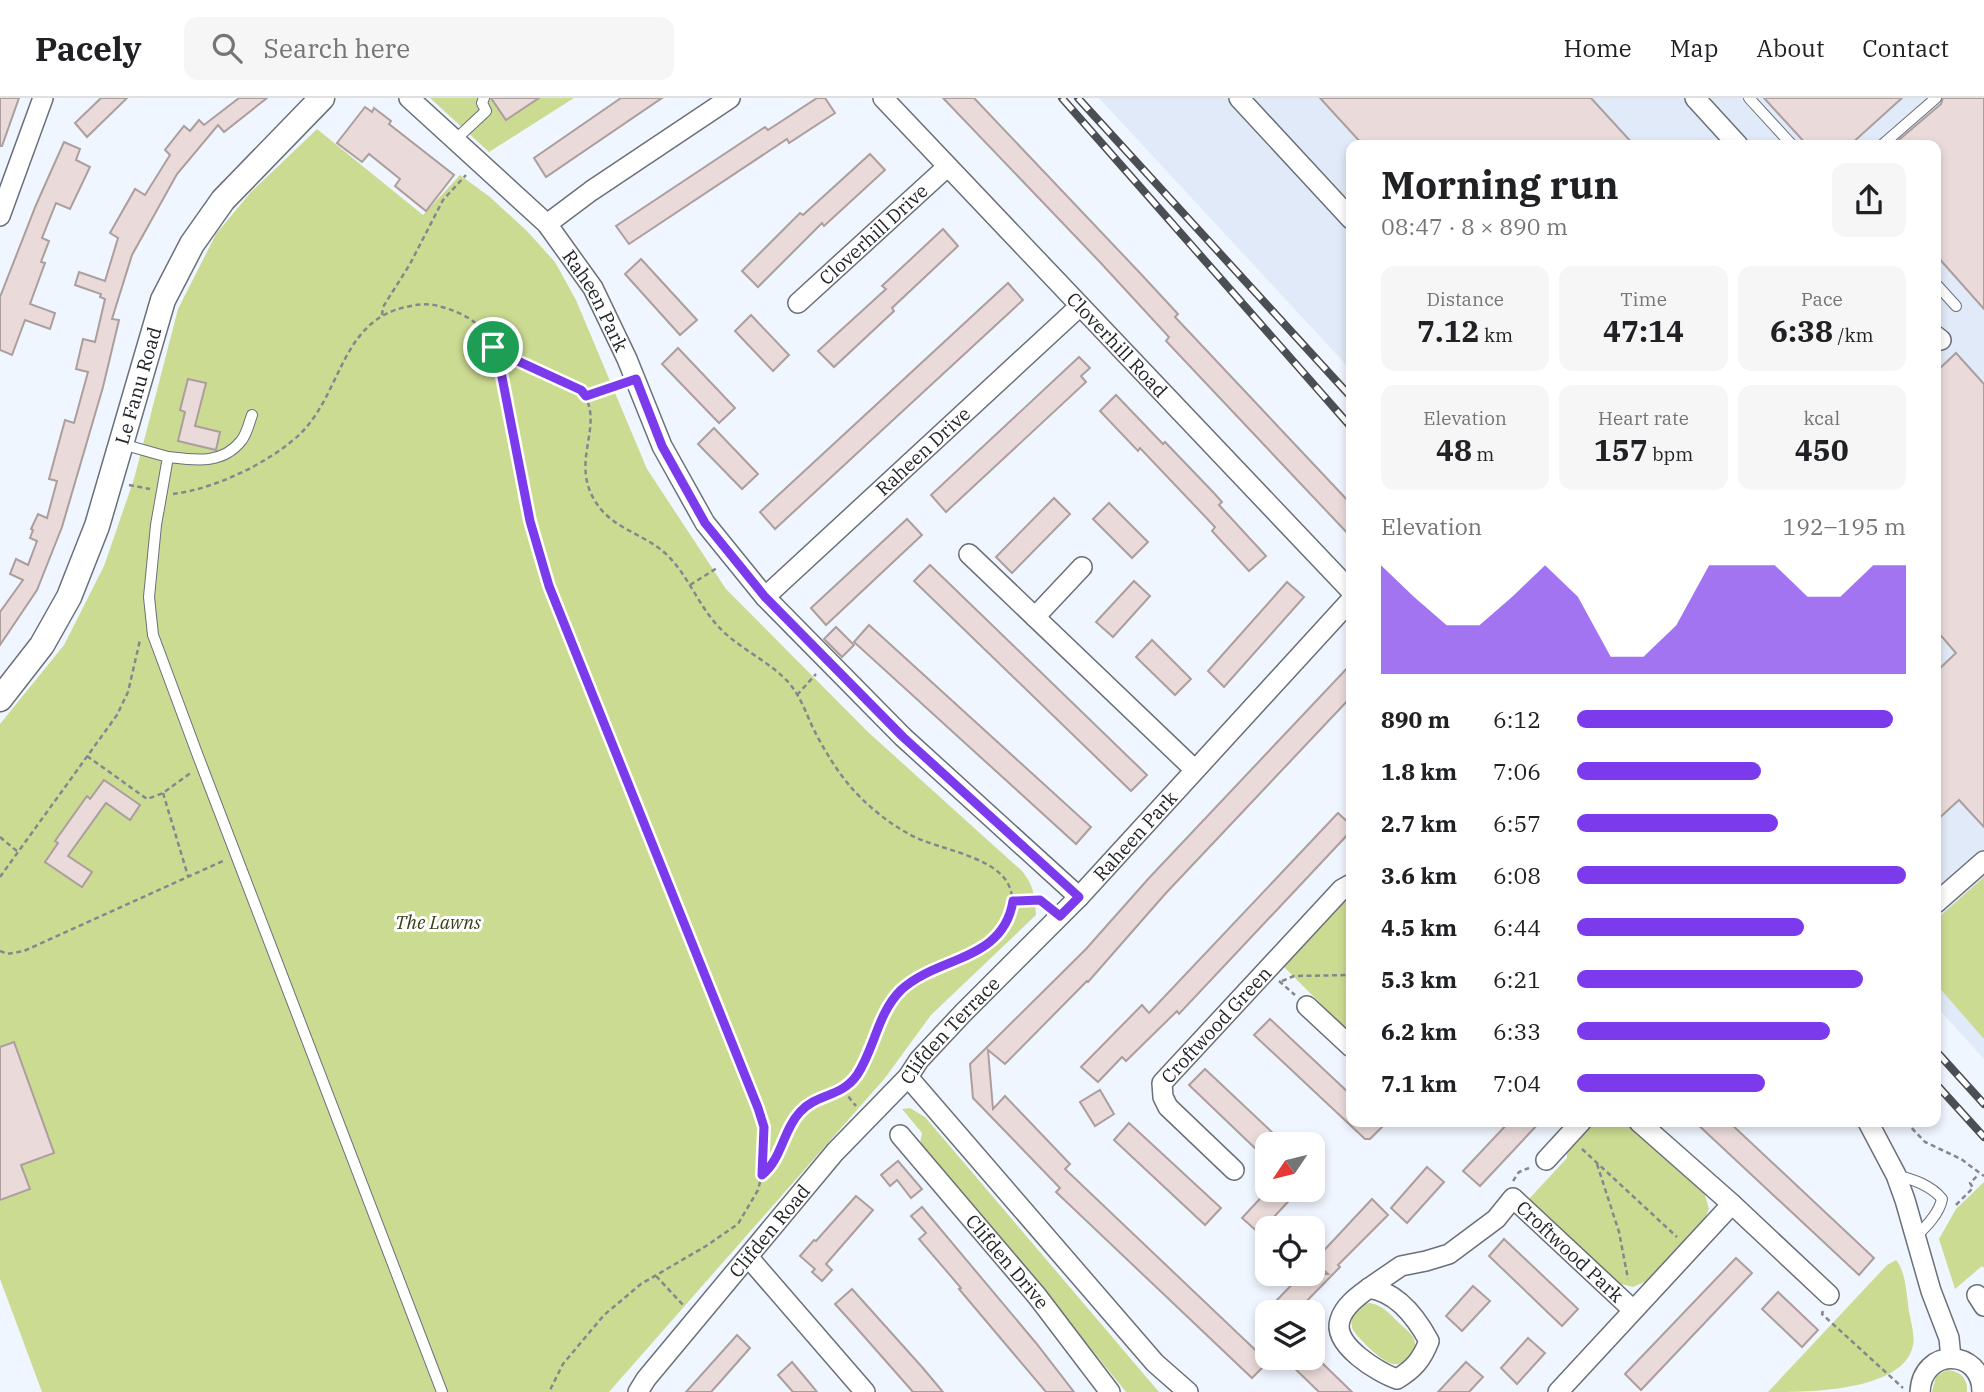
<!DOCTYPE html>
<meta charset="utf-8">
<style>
body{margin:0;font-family:"IBM Plex Serif",serif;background:#f6f6f6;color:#202124;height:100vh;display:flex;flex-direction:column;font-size:26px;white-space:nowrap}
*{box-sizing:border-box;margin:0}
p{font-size:23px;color:#757577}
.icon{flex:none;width:38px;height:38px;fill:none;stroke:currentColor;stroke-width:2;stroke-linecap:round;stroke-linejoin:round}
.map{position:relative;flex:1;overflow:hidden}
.panel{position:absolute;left:1346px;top:42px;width:595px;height:987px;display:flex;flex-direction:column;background:#fff;border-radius:14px;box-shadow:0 4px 10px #0003}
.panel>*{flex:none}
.needle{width:46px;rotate:235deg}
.controls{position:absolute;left:1255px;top:1034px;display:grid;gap:14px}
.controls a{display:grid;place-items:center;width:70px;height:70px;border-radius:14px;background:#fff;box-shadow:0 4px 10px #0003;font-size:35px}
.pin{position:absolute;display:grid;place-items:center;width:60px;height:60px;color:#fff;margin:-30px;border:4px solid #fff;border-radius:50%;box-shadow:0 2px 7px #0007}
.round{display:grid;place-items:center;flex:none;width:74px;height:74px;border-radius:14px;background:#f6f6f6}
.overview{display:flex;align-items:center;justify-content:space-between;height:119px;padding:0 35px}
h1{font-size:38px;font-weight:700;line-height:52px}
.metrics{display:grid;grid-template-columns:repeat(3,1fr);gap:10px;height:119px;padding:7px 35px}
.metrics div{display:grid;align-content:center;border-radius:14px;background:#f6f6f6;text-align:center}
.metrics b{font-size:30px;font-weight:700}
.metrics small{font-size:19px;font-weight:400}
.metrics p{font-size:19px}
.chart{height:196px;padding:14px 35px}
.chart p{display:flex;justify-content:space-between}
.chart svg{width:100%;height:126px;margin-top:7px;fill:#7c3aed;opacity:.7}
ul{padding:0 35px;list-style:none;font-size:23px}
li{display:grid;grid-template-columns:112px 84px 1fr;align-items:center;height:52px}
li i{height:18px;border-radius:9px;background:#7c3aed}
header{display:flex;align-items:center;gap:42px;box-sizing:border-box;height:98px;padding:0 35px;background:#fff;border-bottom:2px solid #e0e0e0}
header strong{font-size:33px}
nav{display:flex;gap:38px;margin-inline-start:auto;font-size:24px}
.search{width:490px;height:63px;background:#f6f6f6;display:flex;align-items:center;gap:18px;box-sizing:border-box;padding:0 24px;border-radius:14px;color:#757577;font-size:26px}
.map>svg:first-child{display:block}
</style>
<header>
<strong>Pacely</strong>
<div class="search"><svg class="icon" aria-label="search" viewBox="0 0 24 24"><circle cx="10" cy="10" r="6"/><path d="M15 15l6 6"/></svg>Search here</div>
<nav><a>Home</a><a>Map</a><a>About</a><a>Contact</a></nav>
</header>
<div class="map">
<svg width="1984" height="1294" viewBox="0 0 1984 1294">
<rect width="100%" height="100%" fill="#f0f6ff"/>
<path fill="#e1eaf8" d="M1099 0H1984V961L1936 908V47H1351V272Z"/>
<g fill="#ccdb92">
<path d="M430 0H574L489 54Z"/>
<path d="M317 31 423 117 460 77 490 99 527 133 555 164 576 202 647 371 726 491 868 634 1022 773C1034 788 1035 798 1036 817L931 917 885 980 609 1294H42L0 1181V626L64 547 104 468 134 381 178 211 216 136 251 94Z"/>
<path d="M1984 779V941L1936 886V822Z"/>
<path d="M1351 795V936L1282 867Z"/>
<path d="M910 1010 925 1019 1159 1294H1126L1036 1183 920 1046 922 1035 902 1011Z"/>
<path d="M1594 1024H1628L1704 1094 1709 1111 1702 1127 1647 1183 1633 1189 1617 1185 1528 1102 1567 1060V1054Z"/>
<path d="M1984 1084V1170L1982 1168 1955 1191 1939 1141 1956 1111Z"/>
<path d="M1896 1162C1906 1173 1907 1200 1909 1214 1911 1224 1915 1237 1913 1247 1904 1294 1807 1294 1768 1294L1887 1167Z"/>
<path d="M1370 1205C1382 1207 1389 1215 1397 1223 1402 1228 1409 1233 1413 1239 1421 1253 1405 1271 1390 1265 1380 1262 1359 1241 1353 1232 1348 1218 1356 1207 1370 1205Z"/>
<path d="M1947 1272C1960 1273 1968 1280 1967 1294H1932L1936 1278Z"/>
</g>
<g fill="#eadbda" stroke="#ab9e9d" stroke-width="2">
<path d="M0 0H19L2 48H0Z"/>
<path d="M101 0H127L87 39 75 25Z"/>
<path d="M239 0H267L224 34 218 27 177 76 132 157 112 221 119 222 103 289 62 429 37 492 0 547V514L23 482 10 476 16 461 28 467 37 443 30 440 33 432 31 431 38 416 47 420 57 383 49 381 65 322 74 325 88 274 76 271 83 241 95 244 105 201 100 199 101 196 75 187 79 174 105 183 118 140 110 135 135 91 145 97 170 57 165 52 184 28 190 33 199 22 204 27Z"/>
<path d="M491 0H539L506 22Z"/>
<path d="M621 0H662L546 79 534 60Z"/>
<path d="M817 0H825L835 15 789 45 787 41 629 146 616 128 765 29 768 32Z"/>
<path d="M943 0H974L1140 175 1178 216 1175 219 1351 406V439L1166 243 1169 239 1098 162Z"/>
<path d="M1320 0H1591L1634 47H1363Z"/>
<path d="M1764 0H1902L1850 47H1807Z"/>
<path d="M1943 0H1984V211L1936 157V47H1893L1941 6Z"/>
<path d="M365 9 372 14 374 10 391 23 389 26 454 77 426 113 395 88 400 81 369 56 362 64 337 45Z"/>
<path d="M64 44 80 51 76 62 90 69 70 111 56 105 42 140 49 143 41 164 45 165 30 206 55 215 50 231 25 222 12 257 0 252V199L36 107Z"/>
<path d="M870 56 885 72 824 128 822 125 758 189 742 173 800 115 803 117Z"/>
<path d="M943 131 958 148 892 210 894 213 834 269 818 253 886 191 882 188Z"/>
<path d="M641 161 697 222 680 237 625 176Z"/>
<path d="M1008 185 1023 202 775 431 760 414Z"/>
<path d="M751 217 789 257 773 273 735 233Z"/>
<path d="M678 250 735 310 719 325 662 266Z"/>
<path d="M1956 255 1984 286V729L1959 702 1936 723V574L1956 555 1936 532V274Z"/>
<path d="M1079 259 1090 270 1081 278 1086 284 946 414 931 397Z"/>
<path d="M188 281 206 285 195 328 220 334 216 352 178 343 185 314 180 312Z"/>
<path d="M1116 297 1163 346 1165 344 1213 394 1222 404 1219 407 1266 458 1249 473 1212 433 1215 429 1140 350 1138 353 1100 313Z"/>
<path d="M714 330 758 376 742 391 698 346Z"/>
<path d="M1054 400 1070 416 1012 475 996 459Z"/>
<path d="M1109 405 1148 444 1132 460 1093 421Z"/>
<path d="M907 421 922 437 826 527 811 510Z"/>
<path d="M930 467 1147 677 1131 693 914 483Z"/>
<path d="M1134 483 1150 498 1113 539 1096 524Z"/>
<path d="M1287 484 1304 499 1224 589 1208 573Z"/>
<path d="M869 527 1091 729 1076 746 854 544Z"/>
<path d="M836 529 854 547 842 559 824 541Z"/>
<path d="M1152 542 1191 581 1175 597 1136 559Z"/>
<path d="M1351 566V599L1166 795 1088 884 1087 883 1005 966 988 952 993 1011 1005 998 1070 1066 1065 1071 1268 1264 1252 1280 1056 1094 1060 1090 973 1000 970 966 1086 851 1149 780Z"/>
<path d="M104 682 140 707 130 722 106 705 68 758 92 774 82 789 45 764 58 745 55 743 87 698 90 701Z"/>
<path d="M1338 715 1351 727V733L1179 916 1177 913 1126 963 1122 959 1098 984 1081 969 1142 907 1149 915Z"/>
<path d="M1270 921 1351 997V1024H1387L1370 1041H1365L1254 937Z"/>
<path d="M14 944 54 1055 21 1067 30 1091 0 1102V949Z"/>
<path d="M1205 971 1275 1037 1259 1054 1189 987Z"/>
<path d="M1100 992 1114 1016 1095 1028 1080 1004Z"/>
<path d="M1509 1024H1540L1480 1088 1463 1073Z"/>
<path d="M1695 1024H1729L1874 1160 1859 1177Z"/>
<path d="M1129 1025 1221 1110 1205 1127 1114 1042Z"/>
<path d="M898 1063 922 1091 911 1100 897 1082 890 1088 881 1077Z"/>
<path d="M1427 1069 1444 1084 1407 1125 1391 1110Z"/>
<path d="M1268 1092H1299L1259 1135 1242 1120Z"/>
<path d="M856 1098 873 1112 826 1166 832 1172 822 1183 812 1174 815 1171 800 1158 814 1142 816 1143Z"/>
<path d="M1372 1101 1388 1117 1338 1167 1340 1169 1296 1214H1288L1276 1203 1302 1176H1328L1314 1163Z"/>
<path d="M922 1109 1036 1245 1074 1294H1046L959 1191 961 1190 919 1141 926 1135 911 1118Z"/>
<path d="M1504 1141 1578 1211 1562 1228 1489 1158Z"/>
<path d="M1736 1160 1752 1175 1641 1292 1625 1276Z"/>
<path d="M1473 1188 1490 1203 1462 1233 1446 1218Z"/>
<path d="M852 1191 922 1269 943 1294H913L854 1227 835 1206Z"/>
<path d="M1778 1194 1818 1232 1802 1249 1762 1211Z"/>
<path d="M737 1237 750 1250 720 1284 711 1294H686Z"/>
<path d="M1528 1240 1545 1255 1517 1286 1501 1270Z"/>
<path d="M1284 1260H1317L1352 1294H1319Z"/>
<path d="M792 1264 808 1283 817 1294H793L778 1277Z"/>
<path d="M1466 1264 1483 1279 1469 1294H1438Z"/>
</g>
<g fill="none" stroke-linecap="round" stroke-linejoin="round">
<g stroke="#6a7079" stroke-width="12">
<g id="service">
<path d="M1749 0 1792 47"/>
<path d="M455 42 486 13 482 5 484 0"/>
<path d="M1882 47 1936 0"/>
<path d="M1936 186 1956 208"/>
<path d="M122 346 168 359 156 427 149 499 153 537 198 658 442 1294"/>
<path d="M168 359C194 362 222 367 241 343 247 336 249 325 252 317"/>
<path d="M1896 1077C1912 1081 1931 1087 1942 1101 1939 1116 1926 1129 1915 1139"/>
</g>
</g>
<g stroke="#6a7079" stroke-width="22">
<g id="minor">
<path id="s1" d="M409 0 547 126 593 190 627 261 662 348 705 425 765 499 903 639 1079 799"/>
<path id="s2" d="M883 0 1351 493"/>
<path d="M1239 0 1351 121"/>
<path d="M1695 0 1738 47"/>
<path d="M0 118 43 0"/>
<path d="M547 126 591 93 730 0"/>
<path id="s3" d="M798 205 947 69"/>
<path d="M1936 238 1941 242"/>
<path d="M969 456 1194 671"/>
<path id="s4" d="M765 499 1080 208"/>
<path d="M1035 519 1082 469"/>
<path d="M1936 805 1984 763"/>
<path d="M1307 908 1351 949"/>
<path d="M908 979 1155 1265 1188 1294"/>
<path d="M1639 1024 1732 1106 1829 1197"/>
<path d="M1868 1024 1896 1077 1905 1102 1931 1193 1949 1240 1951 1260"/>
<path id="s5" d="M900 1037 1037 1198 1110 1294"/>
<path d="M1546 1062 1581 1024"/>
<path id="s6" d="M1234 1072 1168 1009 1163 999 1162 985 1342 791 1351 786"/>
<path d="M749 1160 865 1294"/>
<path id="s7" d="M1369 1190 1401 1168 1426 1163 1449 1156 1496 1121 1513 1100 1633 1212"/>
<path d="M1369 1190C1397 1194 1416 1219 1429 1243 1422 1261 1414 1271 1397 1281 1379 1275 1332 1247 1340 1222 1344 1208 1358 1198 1369 1190Z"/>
<path d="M1977 1197 1984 1208"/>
<path id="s8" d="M638 1294 646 1281 835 1054 908 979 919 962 963 915 1079 799 1351 502"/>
<path d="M1558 1294 1732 1106"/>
<path d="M1920 1294C1922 1249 1982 1250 1982 1294"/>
</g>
</g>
<g stroke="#6a7079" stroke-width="27">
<g id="tertiary">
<path id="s9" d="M0 601 42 547 69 499 97 428 163 202 192 146 223 102 322 0"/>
</g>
</g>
<g stroke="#84888e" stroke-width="2.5" stroke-dasharray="5 3.5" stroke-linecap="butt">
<path d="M382 217 383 209 410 166 443 102 466 77"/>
<path d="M494 250 581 292C607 326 569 361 595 403 611 430 642 435 665 455 687 475 697 505 717 527 738 551 769 562 790 586 801 600 806 615 813 630 823 650 835 670 849 687 864 705 888 725 909 736 939 754 1015 758 1012 805 1010 855 945 861 912 883 878 905 878 946 857 977 843 998 820 996 802 1012 782 1029 783 1060 762 1077"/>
<path d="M586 298 619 287"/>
<path d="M129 387 150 391"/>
<path d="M173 396C215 391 271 364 301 335 342 294 341 223 406 209 418 206 430 205 442 209 463 215 482 225 492 245 500 263 503 283 507 302 516 342 521 382 530 422 535 444 543 466 549 488L758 1010 764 1029V1051L763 1072 758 1092 738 1126 706 1148 641 1186 604 1217 563 1266 549 1294"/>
<path d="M690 487 717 470"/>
<path d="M797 597 816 576"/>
<path d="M87 658 147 701 163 695 192 674"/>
<path d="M163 695 188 778"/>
<path d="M0 739 18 754"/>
<path d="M0 779 117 617 128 594 140 542"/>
<path d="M1013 803 1040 802 1046 807"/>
<path d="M0 853 7 856 24 853 225 762"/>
<path d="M1279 883 1295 897"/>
<path d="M1282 883 1294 878 1351 877"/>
<path d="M843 992 856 1008"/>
<path d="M1906 1024 1925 1044 1961 1061 1984 1078"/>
<path d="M1582 1051 1677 1139"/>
<path d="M1597 1066 1619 1134 1628 1181"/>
<path d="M1513 1083 1519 1074 1529 1070"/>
<path d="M1956 1107 1973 1090 1970 1085 1979 1076"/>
<path d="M656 1178 685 1209"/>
<path d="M1823 1213 1822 1216 1903 1290"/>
</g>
<use href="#service" stroke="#fff" stroke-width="10"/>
<use href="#minor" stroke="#fff" stroke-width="19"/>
<use href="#tertiary" stroke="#fff" stroke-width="24"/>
<g stroke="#4b4e53" stroke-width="8">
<g id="rail">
<path d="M1062 0 1351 329"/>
<path d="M1078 0 1351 299"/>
<path d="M1936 953 1984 1006"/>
<path d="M1936 986 1984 1039"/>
</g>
</g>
<use href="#rail" stroke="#fff" stroke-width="5" stroke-dasharray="16" stroke-linecap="butt"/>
</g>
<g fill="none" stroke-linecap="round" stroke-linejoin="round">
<g stroke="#fff" stroke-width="14">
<path id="route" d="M493 249 507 258 581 292 586 298 636 281 662 348 705 425 765 499 903 639 1079 799 1060 818 1040 802 1013 803C1003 864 937 858 901 892 877 916 875 950 857 977 841 1000 817 995 800 1014 783 1032 782 1061 762 1077L764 1029 758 1010 549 488 530 423 501 274Z"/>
</g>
<use href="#route" stroke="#7c3aed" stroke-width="9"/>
</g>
<g text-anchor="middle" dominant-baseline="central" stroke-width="6" stroke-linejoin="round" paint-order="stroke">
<g font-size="19" fill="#222428" stroke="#fff">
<text stroke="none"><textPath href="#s3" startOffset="102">Cloverhill Drive</textPath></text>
<text stroke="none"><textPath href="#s1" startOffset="278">Raheen Park</textPath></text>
<text stroke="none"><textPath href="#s2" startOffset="340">Cloverhill Road</textPath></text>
<text stroke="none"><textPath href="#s9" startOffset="346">Le Fanu Road</textPath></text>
<text stroke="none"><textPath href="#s4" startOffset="215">Raheen Drive</textPath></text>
<text stroke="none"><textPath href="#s8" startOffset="747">Raheen Park</textPath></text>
<text stroke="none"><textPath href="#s6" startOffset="196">Croftwood Green</textPath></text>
<text stroke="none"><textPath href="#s8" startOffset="478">Clifden Terrace</textPath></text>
<text stroke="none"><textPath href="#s8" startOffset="208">Clifden Road</textPath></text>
<text stroke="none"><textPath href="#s7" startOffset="252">Croftwood Park</textPath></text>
<text stroke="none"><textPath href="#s5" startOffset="166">Clifden Drive</textPath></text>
</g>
<g font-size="19" font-style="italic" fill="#383e1a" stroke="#fff">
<text x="438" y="824">The Lawns</text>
</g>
</g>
</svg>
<div class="controls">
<a><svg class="needle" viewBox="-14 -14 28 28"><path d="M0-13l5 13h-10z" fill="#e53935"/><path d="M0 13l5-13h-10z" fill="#757577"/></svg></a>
<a><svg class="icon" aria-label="locate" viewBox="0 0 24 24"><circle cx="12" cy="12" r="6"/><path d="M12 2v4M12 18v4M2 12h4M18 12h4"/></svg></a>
<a><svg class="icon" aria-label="layers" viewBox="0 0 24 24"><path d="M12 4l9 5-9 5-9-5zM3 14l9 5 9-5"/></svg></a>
</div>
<div class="pin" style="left:493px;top:249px;background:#1e9e55"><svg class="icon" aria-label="arrive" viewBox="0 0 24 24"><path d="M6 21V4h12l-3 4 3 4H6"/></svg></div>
<section class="panel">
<div class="overview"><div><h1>Morning run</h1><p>08:47 · 8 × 890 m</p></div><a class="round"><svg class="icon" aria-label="share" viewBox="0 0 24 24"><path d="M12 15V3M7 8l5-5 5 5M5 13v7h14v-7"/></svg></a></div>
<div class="metrics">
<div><p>Distance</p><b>7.12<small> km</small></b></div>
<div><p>Time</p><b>47:14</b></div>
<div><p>Pace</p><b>6:38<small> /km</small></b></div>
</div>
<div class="metrics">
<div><p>Elevation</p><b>48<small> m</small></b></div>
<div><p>Heart rate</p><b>157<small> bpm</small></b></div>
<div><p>kcal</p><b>450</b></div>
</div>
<div class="chart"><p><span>Elevation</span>192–195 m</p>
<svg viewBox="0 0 160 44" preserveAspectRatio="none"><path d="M0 44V6L10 17L20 27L30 27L40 17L50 6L60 17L70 38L80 38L90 27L100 6L110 6L120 6L130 17L140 17L150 6L160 6V44z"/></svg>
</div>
<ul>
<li><b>890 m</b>6:12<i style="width:96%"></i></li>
<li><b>1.8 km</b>7:06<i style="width:56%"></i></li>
<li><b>2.7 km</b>6:57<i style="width:61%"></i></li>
<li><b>3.6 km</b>6:08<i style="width:100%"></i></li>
<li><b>4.5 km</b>6:44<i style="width:69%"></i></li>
<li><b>5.3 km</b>6:21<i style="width:87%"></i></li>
<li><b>6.2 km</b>6:33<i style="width:77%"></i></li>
<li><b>7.1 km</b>7:04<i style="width:57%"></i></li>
</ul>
</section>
</div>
